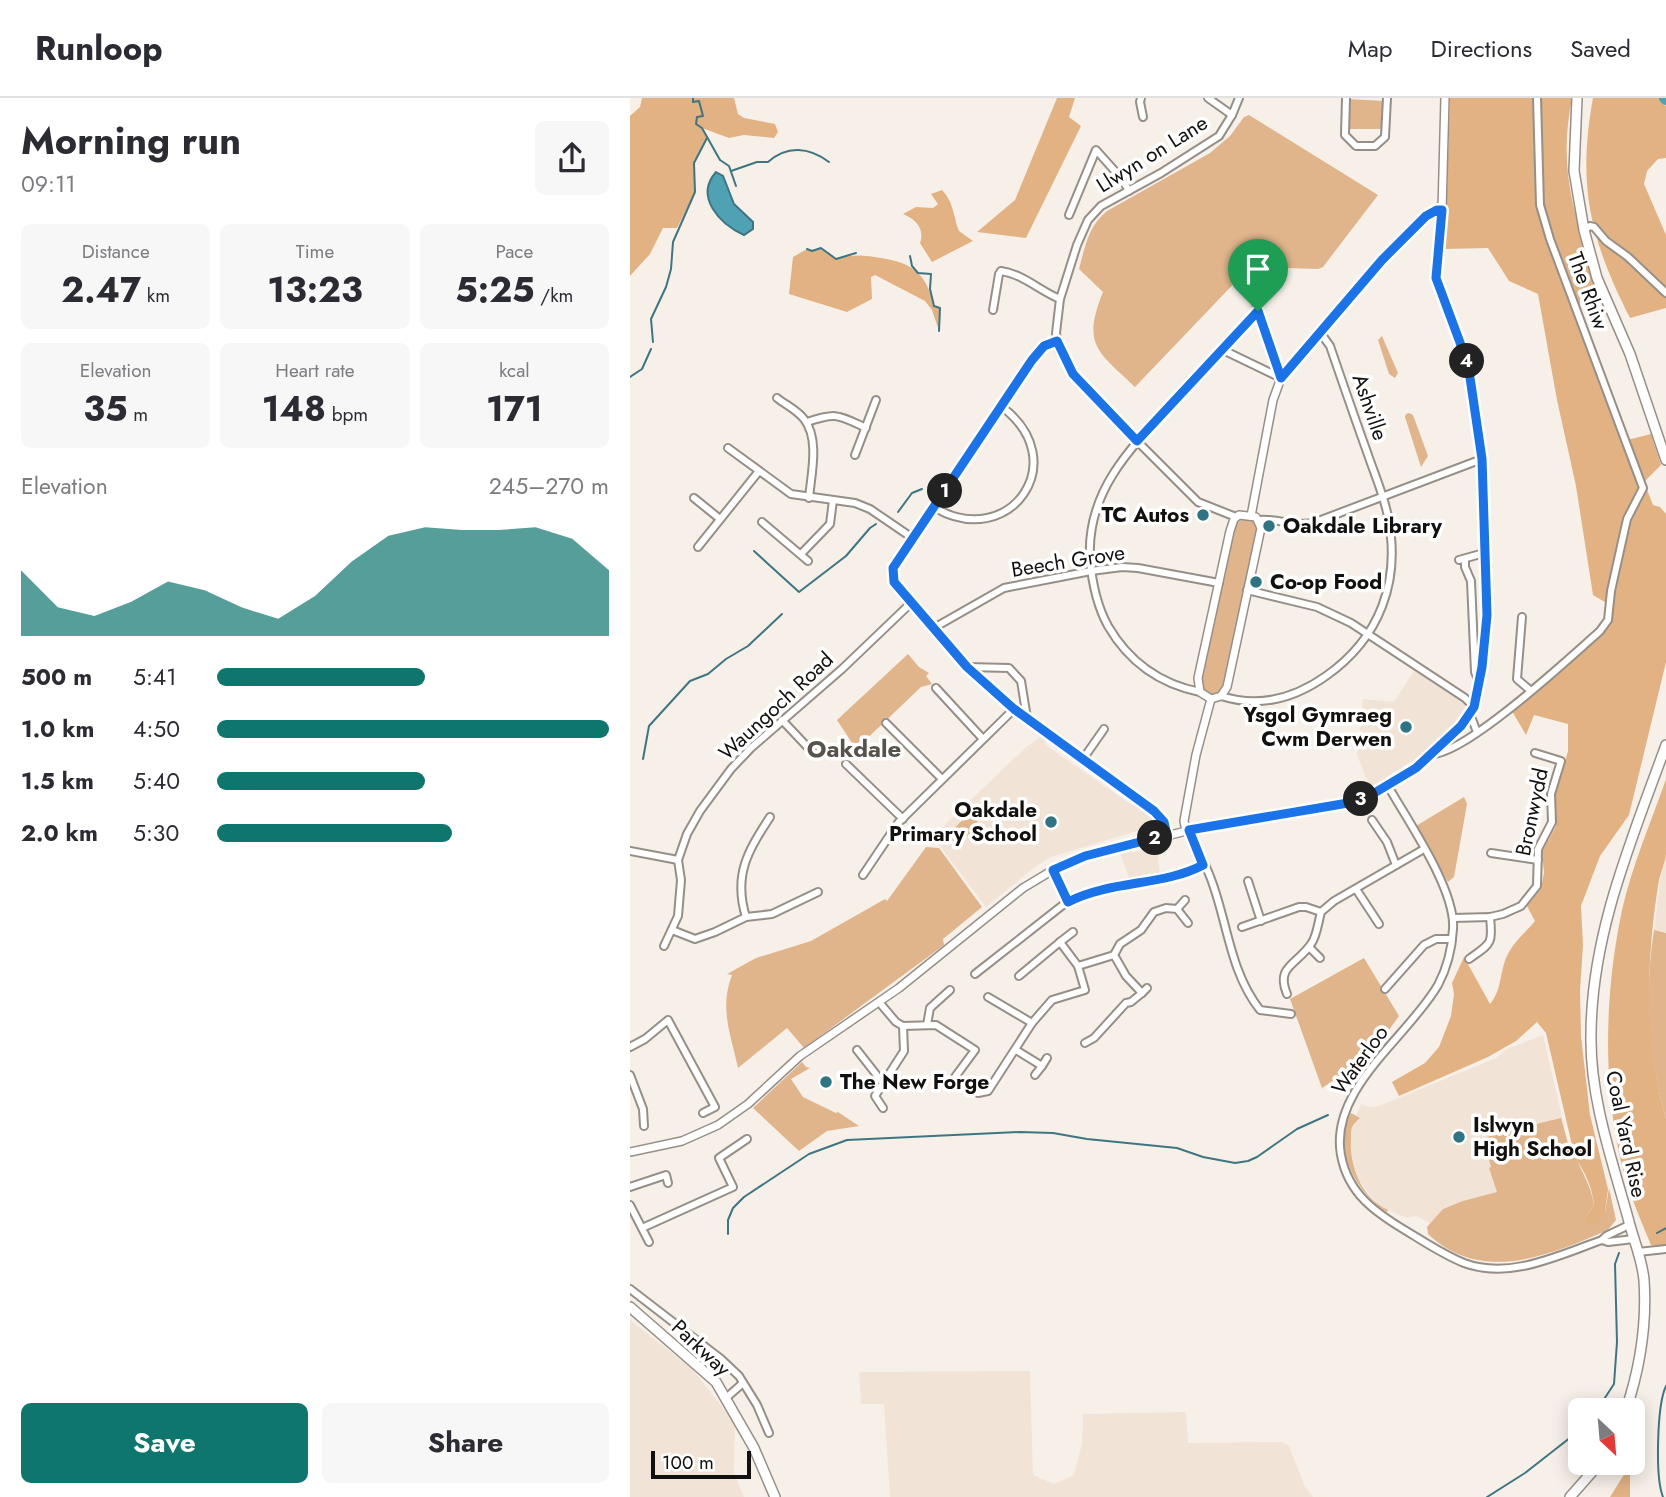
<!DOCTYPE html>
<meta charset="utf-8">
<style>
body{margin:0;font-family:Jost,sans-serif;background:#f7f7f7;color:#2b2b33;height:100vh;display:flex;flex-direction:column;font-size:26px;white-space:nowrap}
*{box-sizing:border-box;margin:0}
p{font-size:23px;color:#7c7c81}
.icon{flex:none;width:38px;height:38px;fill:none;stroke:currentColor;stroke-width:2;stroke-linecap:round;stroke-linejoin:round}
.map{position:relative;flex:1;overflow:hidden}
.sheet{display:flex;flex-direction:column;background:#fff;width:630px}
.sheet>*{flex:none}
.needle{width:46px;rotate:154deg}
.controls{position:absolute;left:938px;top:1300px;display:grid;gap:14px}
.controls a{display:grid;place-items:center;width:77px;height:77px;border-radius:10px;background:#fff;box-shadow:0 4px 18px #0003;font-size:35px}
.scale{position:absolute;left:21px;bottom:18px;width:100px;box-sizing:border-box;padding-left:7px;border:4px solid #13110f;border-top:0;font-size:19px;line-height:24px;white-space:nowrap;color:#13110f;-webkit-text-stroke:5px #fefffe;paint-order:stroke}
.pin{position:absolute;display:grid;place-items:center;width:60px;height:60px;color:#fff;margin:-72px -30px;border-radius:50% 50% 50% 0;rotate:-45deg;box-shadow:0 0 7px #0007}
.pin .icon{rotate:45deg}
.km{position:absolute;width:35px;height:35px;margin:-18px;border-radius:50%;background:#222;color:#fff;font-size:19px;line-height:35px;text-align:center}
.round{display:grid;place-items:center;flex:none;width:74px;height:74px;border-radius:10px;background:#f7f7f7}
.overview{display:flex;align-items:center;justify-content:space-between;height:119px;padding:0 21px}
h1{font-size:38px;font-weight:700;line-height:52px}
.metrics{display:grid;grid-template-columns:repeat(3,1fr);gap:10px;height:119px;padding:7px 21px}
.metrics div{display:grid;align-content:center;border-radius:10px;background:#f7f7f7;text-align:center}
.metrics b{font-size:35px;font-weight:700}
.metrics small{font-size:19px;font-weight:400}
.metrics p{font-size:19px}
.chart{height:196px;padding:14px 21px}
.chart p{display:flex;justify-content:space-between}
.chart svg{width:100%;height:126px;margin-top:7px;fill:#0f766e;opacity:.7}
.action{display:flex;gap:14px;margin-top:auto;padding:14px 21px}
.action a{flex:1;height:80px;border-radius:10px;background:#0f766e;color:#fff;font-size:28px;font-weight:700;line-height:80px;text-align:center}
.action a+a{background:#f7f7f7;color:#2b2b33}
ul{padding:0 21px;list-style:none;font-size:23px}
li{display:grid;grid-template-columns:112px 84px 1fr;align-items:center;height:52px}
li i{height:18px;border-radius:9px;background:#0f766e}
header{display:flex;align-items:center;gap:42px;box-sizing:border-box;height:98px;padding:0 35px;background:#fff;border-bottom:2px solid #e1e1e2}
header strong{font-size:33px}
nav{display:flex;gap:38px;margin-inline-start:auto;font-size:24px}
main{display:flex;flex:1;min-height:0}
.map>svg:first-child{display:block}
</style>
<header>
<strong>Runloop</strong>
<nav><a>Map</a><a>Directions</a><a>Saved</a></nav>
</header>
<main>
<section class="sheet">
<div class="overview"><div><h1>Morning run</h1><p>09:11</p></div><a class="round"><svg class="icon" aria-label="share" viewBox="0 0 24 24"><path d="M12 15V3M7 8l5-5 5 5M5 13v7h14v-7"/></svg></a></div>
<div class="metrics">
<div><p>Distance</p><b>2.47<small> km</small></b></div>
<div><p>Time</p><b>13:23</b></div>
<div><p>Pace</p><b>5:25<small> /km</small></b></div>
</div>
<div class="metrics">
<div><p>Elevation</p><b>35<small> m</small></b></div>
<div><p>Heart rate</p><b>148<small> bpm</small></b></div>
<div><p>kcal</p><b>171</b></div>
</div>
<div class="chart"><p><span>Elevation</span>245–270 m</p>
<svg viewBox="0 0 160 44" preserveAspectRatio="none"><path d="M0 44V21L10 34L20 37L30 32L40 25L50 28L60 34L70 38L80 30L90 18L100 9L110 6L120 7L130 7L140 6L150 10L160 21V44z"/></svg>
</div>
<ul>
<li><b>500 m</b>5:41<i style="width:53%"></i></li>
<li><b>1.0 km</b>4:50<i style="width:100%"></i></li>
<li><b>1.5 km</b>5:40<i style="width:53%"></i></li>
<li><b>2.0 km</b>5:30<i style="width:60%"></i></li>
</ul>
<div class="action"><a>Save</a><a>Share</a></div>
</section>
<div class="map">
<svg width="1036" height="1399" viewBox="0 0 1036 1399">
<rect width="100%" height="100%" fill="#f7f0e9"/>
<g fill="#f1e4d7">
<path d="M784 573 835 606 837 612 799 652 740 690 727 657 733 601 764 604Z"/>
<path d="M412 638 417 648 502 707 510 708 524 721 527 727 421 759 405 769 356 809 309 747 295 746 396 649Z"/>
<path d="M527 751 530 777 500 782 490 755Z"/>
<path d="M1036 755V835L1024 832 1030 781Z"/>
<path d="M913 937 939 1049H942L945 1060 798 1129 801 1126 787 1118 777 1120 750 1109 729 1083 721 1061V1029L731 1006 739 1009 749 1008 866 960 877 951Z"/>
<path d="M0 1222 62 1271 105 1325 104 1375 114 1399H0Z"/>
<path d="M400 1273 403 1377 424 1386 444 1377 452 1345 453 1316 556 1314 558 1345 652 1344 659 1348 675 1389 683 1399H260L254 1306H231L229 1274Z"/>
</g>
<g fill="#e0b58b">
<path d="M718 1 754 3V31H718Z"/>
<path d="M619 17 748 97 693 169 688 171 626 169 614 175 505 289C469 254 451 248 473 194L449 171C455 149 458 128 477 113L580 55 600 38 614 19Z"/>
<path d="M752 238 768 275 765 280 759 276 748 242Z"/>
<path d="M779 315 783 317 798 358 791 369 775 319 776 316Z"/>
<path d="M615 420 625 423 627 436 593 589 590 594 579 597 572 590 571 583 604 427Z"/>
<path d="M278 556 289 569 299 575 296 578 302 586 291 589 226 651 207 622Z"/>
<path d="M834 699 837 706 824 779 818 784 786 728Z"/>
<path d="M340 715 350 726 327 747 317 737Z"/>
<path d="M296 749 309 750 352 809 313 841 314 847 174 950 157 930 108 970C101 937 89 910 102 877L97 876 126 860 181 843 255 801 257 803Z"/>
<path d="M1024 832 1036 835V1021C1019 961 1014 894 1024 832Z"/>
<path d="M734 860 769 918 739 960 692 990 660 901Z"/>
<path d="M172 964 176 969 180 970 161 981 173 999 206 1015 208 1014 229 1028 197 1033 169 1053 123 1010Z"/>
<path d="M721 1015 730 1020C727 1023 724 1025 722 1029 721 1031 721 1038 721 1040 719 1067 731 1100 758 1112L757 1114C728 1097 700 1048 721 1015Z"/>
<path d="M931 1020 939 1049H942C948 1069 961 1085 964 1107L955 1119 975 1114 979 1090 986 1122 978 1132C920 1157 852 1187 798 1136L797 1129 813 1111 833 1103 867 1094 859 1070 861 1069 853 1040 886 1031V1028L897 1026 898 1028Z"/>
</g>
<g fill="#e2b282">
<path d="M12 0H104L108 16 114 20 145 26 148 34 144 40 114 37 99 40 72 30 77 40 64 65 65 94 47 130H33L20 156 0 178V18L10 9Z"/>
<path d="M427 0H445L439 19 451 28 396 140 347 134 385 102Z"/>
<path d="M820 0H942C927 76 946 120 969 191L950 198V212L997 342 1021 336 1031 367 1014 384 1023 407 1030 409 1036 416V564L999 717 970 758 951 808 953 847 950 893 951 938 960 1017 978 1091 975 1114 965 1128 957 1127 955 1119 964 1107C962 1089 956 1075 945 1060L916 935 907 924 886 943 858 959 769 998 762 984 795 965 809 949 821 918 824 896 822 885 834 859 860 906C873 891 869 871 879 854 885 843 897 833 905 823L897 808 911 791 914 775 912 754 926 728V695L938 653V626L904 617 896 637 882 613 971 537 982 524 983 509 963 497 946 388 927 302 908 196 879 183 858 150 815 151Z"/>
<path d="M963 0H1029L1036 8V60L1028 61 1017 73 1014 86 1036 137V210L1000 220C960 141 947 88 963 0Z"/>
<path d="M312 92C324 105 323 117 329 133L343 143 302 164 290 145C295 131 286 121 273 116L286 109 303 110 308 106 301 96Z"/>
<path d="M191 150 206 161C223 156 234 157 251 160 283 165 296 175 304 208L310 210 309 233 302 212 295 203 245 177 241 179 242 201 217 214 159 196 163 159 177 151 182 153Z"/>
<path d="M1036 681C1036 705 1036 732 1036 756 1035 765 1031 773 1029 782 1016 861 1014 943 1036 1021V1149L1021 1147C1007 1114 993 1080 987 1045 973 968 976 889 992 812 1002 768 1021 724 1036 681Z"/>
<path d="M1000 1367V1399H980Z"/>
</g>
<path fill="#4fa2b3" stroke="#3d7682" stroke-width="2" d="M86 74 93 78 104 106 123 124V131L114 137C90 126 64 99 86 74Z"/>
<g fill="none" stroke-linecap="round" stroke-linejoin="round">
<g stroke="#3d7682" stroke-width="2">
<path d="M63 0V4L69 3 73 18 67 19 66 26 72 30 90 62 99 68 106 88"/>
<path d="M101 73 127 64H138C157 47 179 49 199 64"/>
<path d="M177 151 182 153 191 150 206 161 226 155"/>
<path d="M280 158 282 168 288 175 301 176 300 191 304 208 310 210 309 233"/>
<path d="M23 244 21 221 36 189 41 171 43 144 65 94 64 65 77 40"/>
<path d="M0 279 12 271 21 251"/>
<path d="M268 414 282 395 292 391"/>
<path d="M124 453 169 494 216 458 240 430 246 426"/>
<path d="M13 661 19 628 60 583 78 576 96 561 118 548 152 516"/>
<path d="M1027 1135 1036 1130"/>
<path d="M98 1136V1122L103 1110 114 1099 179 1056 217 1042 390 1034 423 1035 457 1041 547 1050 573 1059 605 1065 618 1063 627 1059 667 1031 698 1017"/>
<path d="M967 1312 984 1286 987 1244 985 1166 989 1155"/>
<path d="M857 1399 895 1375 950 1332"/>
<path d="M1033 1399C1025 1379 1027 1307 1036 1288"/>
</g>
<path stroke="#4fa2b3" stroke-width="12" d="M1035 0 1036 1"/>
<g stroke="#968f88" stroke-width="10">
<g id="minor">
<path d="M511 0 510 4 513 19"/>
<path d="M578 0 602 17"/>
<path d="M716 0 715 37 726 48H745L755 39 757 0"/>
<path d="M439 117 466 52 492 81 499 93"/>
<path d="M954 132 960 128 964 129 976 143 998 159 1036 195"/>
<path d="M363 212 369 176 371 173C393 176 410 193 430 201"/>
<path d="M427 243 414 249 402 262 263 470 262 480C270 495 284 509 295 522 361 603 443 651 524 713L534 725 537 737"/>
<path d="M593 252 651 280 628 213 618 172"/>
<path d="M147 300C156 307 167 312 174 321 190 341 181 377 179 400"/>
<path d="M177 324C207 314 208 317 236 330"/>
<path d="M98 350 161 396 225 405 240 411 284 441"/>
<path d="M225 357 246 302"/>
<path d="M64 400 90 421"/>
<path d="M305 410C380 453 444 363 372 309"/>
<path d="M606 419 568 404 459 295 436 265 429 252 426 235 430 201 447 147 458 122 471 108 531 75 589 38 602 17 609 0"/>
<path d="M629 422C647 420 665 429 683 425L852 361"/>
<path d="M132 424 178 463"/>
<path d="M68 449 129 373"/>
<path d="M171 456 200 426 203 402"/>
<path d="M835 461V469L841 483 845 574 849 584"/>
<path d="M829 462 854 455"/>
<path d="M617 492 687 509 721 525 835 600 844 609"/>
<path d="M892 519 887 581 901 593"/>
<path d="M302 531 374 490 461 473 492 469 508 470 589 485"/>
<path d="M337 569 379 570 391 583 397 620"/>
<path d="M306 590 353 641"/>
<path d="M570 594C530 586 499 564 478 528 467 508 462 484 460 461 456 391 504 346 549 299 575 271 602 242 628 213"/>
<path d="M591 598C629 610 665 600 696 578 750 540 771 483 758 419 754 397 744 375 737 354 724 318 712 283 700 248L690 234"/>
<path d="M840 616 847 634"/>
<path d="M152 622 185 657"/>
<path d="M256 625 312 681"/>
<path d="M802 656C836 656 941 559 970 533L978 522 981 493 997 421 1013 390 920 141 910 107 907 0"/>
<path d="M453 661 474 631"/>
<path d="M216 666 273 721"/>
<path d="M758 688C778 723 826 792 823 831 822 850 817 870 808 887 778 939 699 991 711 1057 718 1096 746 1115 778 1134 796 1145 814 1157 834 1165 880 1182 929 1157 972 1142L976 1138 999 1127"/>
<path d="M742 722 757 744 766 767"/>
<path d="M559 732C566 748 575 765 581 781 598 826 600 874 630 912L661 916"/>
<path d="M0 753 48 762"/>
<path d="M861 755 908 762"/>
<path d="M423 772 437 804"/>
<path d="M233 777 268 725 384 611"/>
<path d="M618 783 631 823"/>
<path d="M726 791 749 826"/>
<path d="M547 811 555 802"/>
<path d="M116 819C103 777 118 753 140 719"/>
<path d="M823 820 860 819 873 816 891 808 907 788 908 751 922 724 921 696 931 663 905 655"/>
<path d="M612 829 669 809H676L691 814 704 803 794 751"/>
<path d="M42 832 65 841 85 834 116 819 142 816 188 794"/>
<path d="M430 844 443 834"/>
<path d="M34 848 48 818 51 782 48 762 57 736 70 713 101 671 121 650 212 571 281 505"/>
<path d="M679 849 690 860"/>
<path d="M484 857 490 846 511 832 524 814 536 810 547 811 558 825"/>
<path d="M484 857 496 878 512 895 517 890"/>
<path d="M839 861C861 845 863 847 860 819"/>
<path d="M345 876 438 803 477 789 554 775 573 767"/>
<path d="M389 878 430 844 448 868"/>
<path d="M755 891 794 847 806 841H822"/>
<path d="M657 896C645 868 668 866 681 846 687 838 688 825 691 814"/>
<path d="M358 899 402 925"/>
<path d="M249 904 266 924 273 928 306 927 345 952 325 979 348 995 358 993 402 925 422 902 455 892 448 868 484 857"/>
<path d="M297 927 300 910 320 892"/>
<path d="M455 945 464 940 496 905 501 904 512 895"/>
<path d="M0 949 15 941 38 922 85 1009 73 1015"/>
<path d="M227 952 253 985"/>
<path d="M386 952 412 968 417 960"/>
<path d="M0 977 13 1011 14 1028"/>
<path d="M405 977 412 968"/>
<path d="M253 1010 245 998 274 953 273 928"/>
<path d="M0 1089 36 1077 38 1085"/>
<path d="M0 1107 19 1144"/>
<path d="M12 1130 103 1089 89 1060 117 1041"/>
<path d="M972 1142 978 1144 1004 1141"/>
<path d="M1008 1154 1036 1151"/>
<path d="M0 1191 91 1261 109 1278 127 1307 139 1335"/>
<path d="M96 1300 113 1285"/>
</g>
</g>
<g stroke="#968f88" stroke-width="10">
<g id="tertiary">
<path d="M609 417 626 419 631 430 597 589 591 598 581 601 570 594 568 580 600 433 604 421Z"/>
<path d="M621 418 643 302 651 280C674 253 786 112 812 112"/>
<path d="M556 733 554 723 566 657 581 601"/>
<path d="M0 1054 52 1043 88 1027 118 1006 170 958 269 890 393 790 418 775 455 759 556 733 731 701 770 681 786 670 815 644 840 616 848 593 857 517 852 361 838 266 806 180 812 112 815 0"/>
</g>
</g>
<g stroke="#968f88" stroke-width="12">
<g id="secondary">
<path d="M947 0 944 73 954 132 967 180 1000 256 1036 362"/>
<path d="M0 1209 86 1284 124 1350 145 1399"/>
<path d="M996 1312C1010 1270 1017 1227 1014 1182 1012 1160 1003 1141 998 1120 982 1062 960 1000 961 938 961 836 1002 741 1036 647"/>
<path d="M940 1399 970 1365"/>
</g>
</g>
<use href="#minor" stroke="#fff" stroke-width="6"/>
<use href="#tertiary" stroke="#fff" stroke-width="7"/>
<use href="#secondary" stroke="#fff" stroke-width="9"/>
</g>
<g fill="none" stroke-linecap="round" stroke-linejoin="round">
<g stroke="#fff" stroke-width="14">
<path id="route" d="M807 112H812L806 180 838 266 852 361 857 517 852 569 844 609 831 628 786 670 741 697 718 705 559 732 573 767C534 788 481 782 438 804L423 772 455 758 537 737 534 724 524 713 384 611 337 569 264 484 263 470 402 262 414 248 427 243 443 276 507 343 628 213 651 280 752 162 796 118Z"/>
</g>
<use href="#route" stroke="#1a73e8" stroke-width="9"/>
</g>
<g fill="#2e7482" stroke="#fefffe" stroke-width="2.5">
<circle cx="573" cy="417" r="7"/>
<circle cx="639" cy="428" r="7"/>
<circle cx="626" cy="484" r="7"/>
<circle cx="776" cy="629" r="7"/>
<circle cx="421" cy="724" r="7"/>
<circle cx="196" cy="984" r="7"/>
<circle cx="829" cy="1039" r="7"/>
</g>
<g text-anchor="middle" dominant-baseline="central" stroke-width="7" stroke-linejoin="round" paint-order="stroke">
<g font-size="21" fill="#13110f" stroke="#fefffe">
<text transform="translate(522 56) rotate(-32)">Llwyn on Lane</text>
<text transform="translate(958 193) rotate(70)">The Rhiw</text>
<text transform="translate(740 309) rotate(71)">Ashville</text>
<text transform="translate(438 463) rotate(-9)">Beech Grove</text>
<text transform="translate(146 608) rotate(-43)">Waungoch Road</text>
<text transform="translate(902 714) rotate(-78)">Bronwydd</text>
<text transform="translate(730 962) rotate(-54)">Waterloo</text>
<text transform="translate(996 1036) rotate(78)">Coal Yard Rise</text>
<text transform="translate(71 1250) rotate(43)">Parkway</text>
</g>
<g font-size="21" font-weight="bold" fill="#13110f" stroke="#fefffe" text-anchor="start">
<text x="559" y="417" text-anchor="end">TC Autos</text>
<text x="653" y="428">Oakdale Library</text>
<text x="640" y="484">Co-op Food</text>
<text x="762" y="617" text-anchor="end">Ysgol Gymraeg<tspan x="762" dy="24">Cwm Derwen</tspan></text>
<text x="407" y="712" text-anchor="end">Oakdale<tspan x="407" dy="24">Primary School</tspan></text>
<text x="210" y="984">The New Forge</text>
<text x="843" y="1027">Islwyn<tspan x="843" dy="24">High School</tspan></text>
</g>
<g font-size="24" font-weight="bold" fill="#58524c" stroke="#fefffe">
<text x="224" y="650">Oakdale</text>
</g>
</g>
</svg>
<div class="controls">
<a><svg class="needle" viewBox="-14 -14 28 28"><path d="M0-13l5 13h-10z" fill="#e53935"/><path d="M0 13l5-13h-10z" fill="#7c7c81"/></svg></a>
</div>
<div class="scale">100 m</div>
<div class="pin" style="left:628px;top:213px;background:#1e9e55"><svg class="icon" aria-label="arrive" viewBox="0 0 24 24"><path d="M6 21V4h12l-3 4 3 4H6"/></svg></div>
<b class="km" style="left:315px;top:393px">1</b>
<b class="km" style="left:525px;top:740px">2</b>
<b class="km" style="left:731px;top:701px">3</b>
<b class="km" style="left:837px;top:263px">4</b>
</div>
</main>
